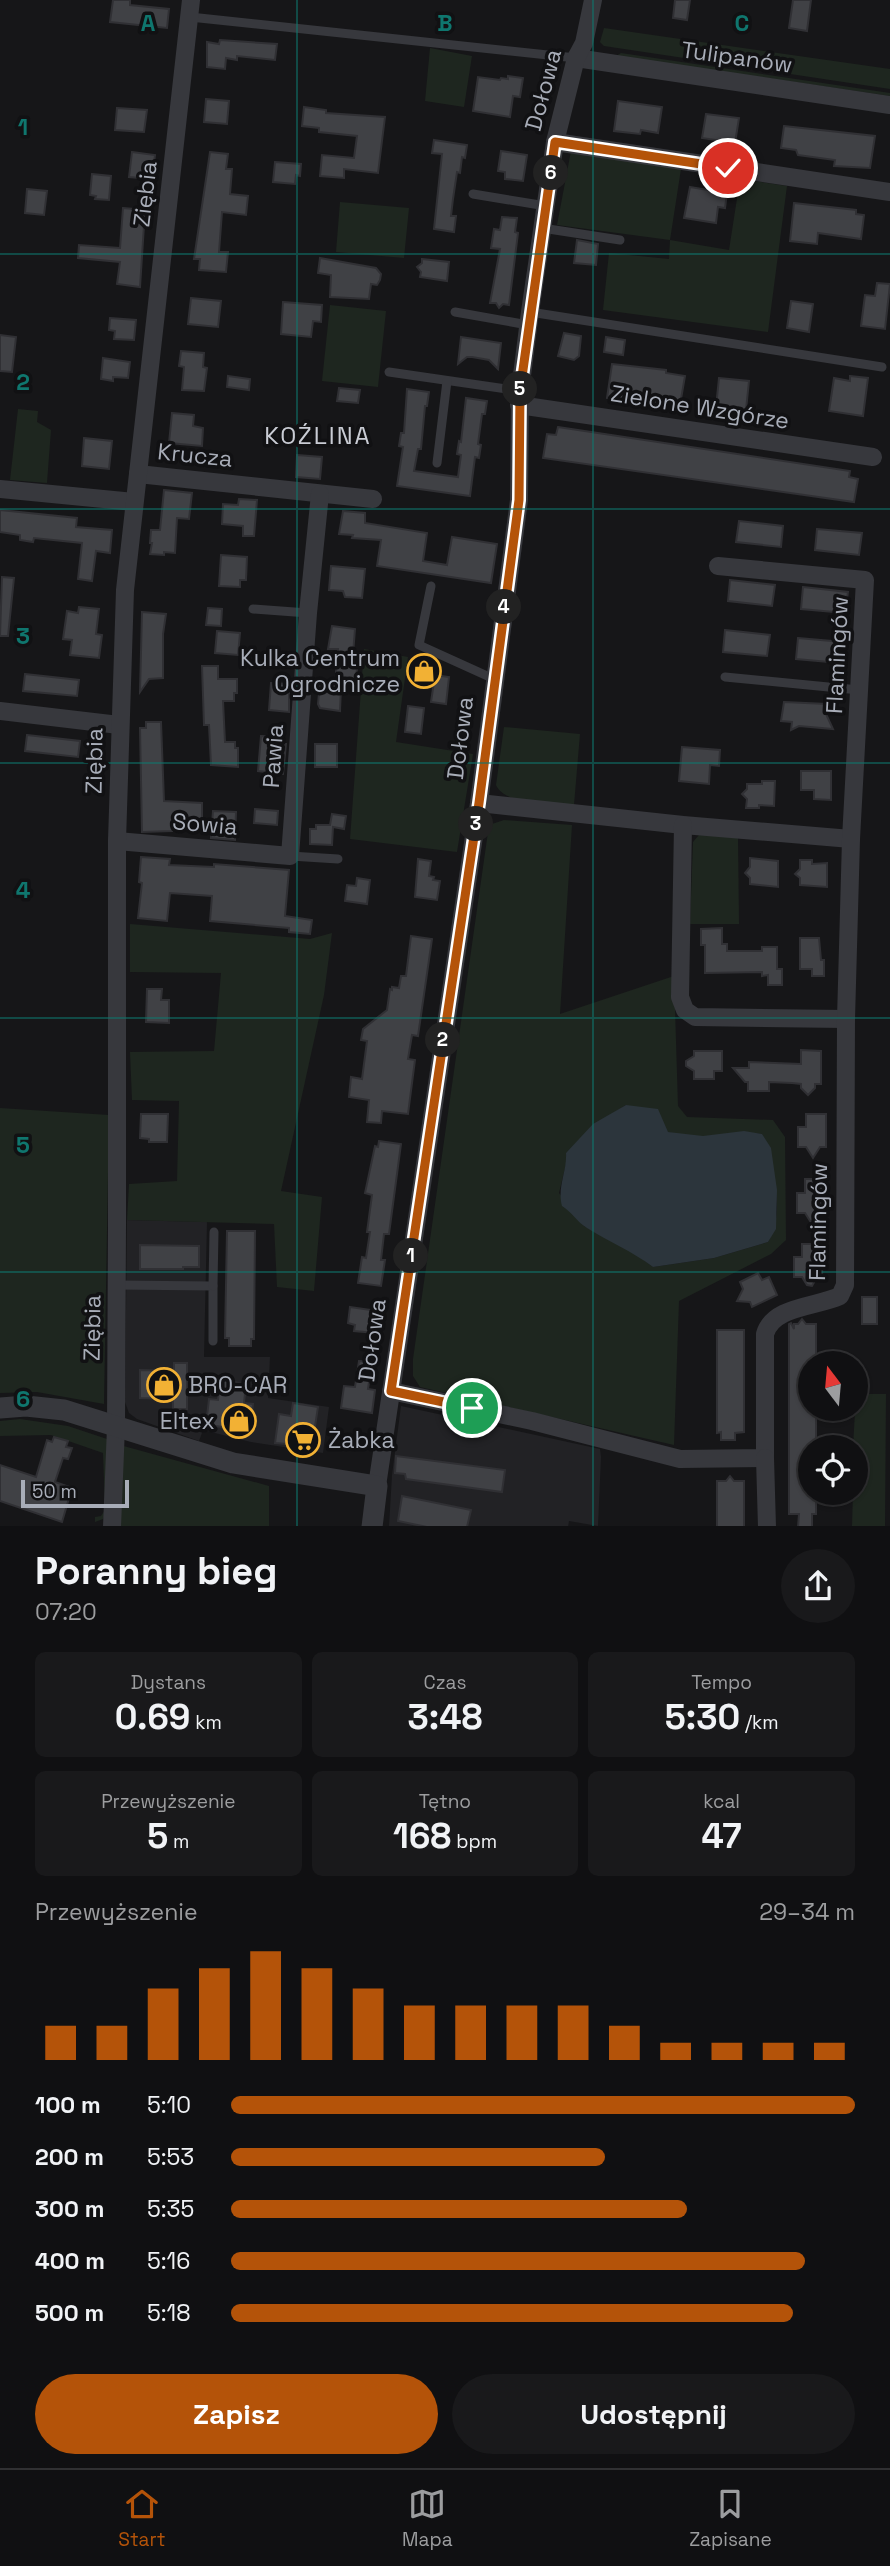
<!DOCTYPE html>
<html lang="pl">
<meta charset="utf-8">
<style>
body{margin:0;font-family:"Space Grotesk",sans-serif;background:#19191b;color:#f1f3f6;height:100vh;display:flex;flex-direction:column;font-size:26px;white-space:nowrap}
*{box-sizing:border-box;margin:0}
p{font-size:23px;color:#9c9d9f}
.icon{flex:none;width:38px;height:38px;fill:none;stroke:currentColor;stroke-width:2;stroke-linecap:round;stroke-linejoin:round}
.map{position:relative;height:1526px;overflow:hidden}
.side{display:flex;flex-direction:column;background:#101012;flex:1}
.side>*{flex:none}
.needle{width:46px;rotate:344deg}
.fabs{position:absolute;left:798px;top:1351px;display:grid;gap:14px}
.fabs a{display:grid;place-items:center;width:70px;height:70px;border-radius:50%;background:#101012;box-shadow:0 2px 5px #0004,0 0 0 2px #303032;font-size:35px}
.scale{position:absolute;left:21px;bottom:18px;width:108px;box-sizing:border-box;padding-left:7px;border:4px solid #a8adb8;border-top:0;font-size:19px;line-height:24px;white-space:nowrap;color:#a8adb8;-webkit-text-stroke:5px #111113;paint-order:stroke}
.pin{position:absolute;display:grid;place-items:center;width:60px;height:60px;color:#fff;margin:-30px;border:4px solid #fff;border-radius:50%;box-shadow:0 2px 7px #0007}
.km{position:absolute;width:35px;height:35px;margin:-18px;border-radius:50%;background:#222;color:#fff;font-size:19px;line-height:35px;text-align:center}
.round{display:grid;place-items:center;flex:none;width:74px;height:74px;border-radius:37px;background:#19191b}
.summary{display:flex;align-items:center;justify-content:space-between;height:119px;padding:0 35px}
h1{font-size:38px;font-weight:700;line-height:52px}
.figures{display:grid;grid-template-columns:repeat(3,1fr);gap:10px;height:119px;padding:7px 35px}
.figures div{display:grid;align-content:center;border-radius:10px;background:#19191b;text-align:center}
.figures b{font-size:35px;font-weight:700}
.figures small{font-size:19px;font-weight:400}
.figures p{font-size:19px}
.chart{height:196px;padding:14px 35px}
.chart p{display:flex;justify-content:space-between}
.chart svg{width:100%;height:126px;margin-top:7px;stroke:#b45309;stroke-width:6}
.button{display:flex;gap:14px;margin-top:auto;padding:14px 35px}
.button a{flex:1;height:80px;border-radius:42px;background:#b45309;color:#fff;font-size:28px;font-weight:700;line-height:80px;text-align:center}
.button a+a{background:#19191b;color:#f1f3f6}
ul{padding:0 35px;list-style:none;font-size:23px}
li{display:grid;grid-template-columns:112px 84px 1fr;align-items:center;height:52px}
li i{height:18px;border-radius:9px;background:#b45309}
.tab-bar{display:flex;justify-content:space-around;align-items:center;height:98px;border-top:2px solid #303032;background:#101012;font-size:19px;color:#9c9d9f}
.tab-bar a{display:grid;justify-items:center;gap:4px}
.tab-bar .selected{color:#b45309}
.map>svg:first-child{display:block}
</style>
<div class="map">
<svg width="890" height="1527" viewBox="0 0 890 1527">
<rect width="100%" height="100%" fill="#161618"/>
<g fill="#222225">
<path d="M127 1220 207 1222 204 1357H270L268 1398 329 1407 323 1453 251 1442 203 1430 199 1441 137 1419 129 1413 125 1402Z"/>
<path d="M401 1406 600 1449 601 1457 598 1526 569 1521 568 1527H389L392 1475Z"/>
</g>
<g fill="#1e261f" fill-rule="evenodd">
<path d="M604 28 890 69V89L604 46 600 42Z"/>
<path d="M430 48 472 56 464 107 425 101Z"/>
<path d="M621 53 890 93V96L616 56Z"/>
<path d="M571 151 681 169 670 240 729 250 740 179 787 186 768 332 603 310 609 253 669 259 670 240 557 225Z"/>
<path d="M340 202 409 208 404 258 336 252Z"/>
<path d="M330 305 386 311 378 387 322 381Z"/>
<path d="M18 409 38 411 37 422 51 430 47 483 10 480Z"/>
<path d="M364 649 408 657 396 742 473 754 457 852 350 839Z"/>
<path d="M504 727 580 734 574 805C553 803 505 806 496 785Z"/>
<path d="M504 820 572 825 560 1014 674 976 678 1106 687 1117 773 1120 785 1137 786 1240 771 1254 679 1301 674 1445 420 1387 413 1376V1359L489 825ZM626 1105C639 1113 654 1127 668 1132 698 1143 731 1129 762 1134 771 1168 787 1209 768 1242L714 1258 653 1267 635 1253 584 1226 559 1193 566 1164V1153L610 1115Z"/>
<path d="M699 835 738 837 739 924H690L693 842Z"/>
<path d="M130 924 310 939 332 933 324 995 281 1191 322 1197 314 1291 277 1287 274 1224 127 1220 129 1184 177 1181 179 1101 132 1100 130 1052 214 1051 221 973 130 972Z"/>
<path d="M0 1108 109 1115 104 1404 37 1392 0 1393Z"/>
<path d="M856 1394H886L885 1526H852L853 1493H856V1447H853Z"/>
<path d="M20 1419 68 1426 110 1440V1506L103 1519 95 1522V1517L101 1516 105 1510 103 1453 51 1435 0 1436V1421Z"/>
<path d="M120 1445 269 1486V1526L117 1527Z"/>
</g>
<path fill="#2c353c" d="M626 1105 658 1109 668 1132 703 1136 744 1131 762 1134 771 1148 777 1190 776 1229 768 1242 714 1258 653 1267C632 1251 609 1242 587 1228 577 1222 572 1212 562 1206 557 1187 567 1172 566 1153L593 1124Z"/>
<g fill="#404145" stroke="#303034" stroke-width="2">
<path d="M113 0H130V5L169 9 167 28 110 22Z"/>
<path d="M675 0H690L687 20 673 18Z"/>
<path d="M793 0H811L807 31 789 28Z"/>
<path d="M220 40 277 44 275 60 237 56V60L226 58 225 69 207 67V42L219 44Z"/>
<path d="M508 76 523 78 520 97 513 96 510 117 473 111 478 77 500 80 501 78 508 79Z"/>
<path d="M206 99 229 101 227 124 204 122Z"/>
<path d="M618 101 662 107 658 133 641 130 640 134 614 131Z"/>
<path d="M304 107 326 110V113L385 117 378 173 344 169V178L320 176 322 155 354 158 357 136 319 132V128L302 126Z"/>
<path d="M117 108 147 110 144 132 115 130Z"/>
<path d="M706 114 739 118 735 143 702 138Z"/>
<path d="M784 126 875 136 870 168 834 166 835 160 798 155 796 150 781 148Z"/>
<path d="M434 140 467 145 465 158 462 157 460 173 457 172 453 199 451 216H456L454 232 434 229 442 154 432 153Z"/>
<path d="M501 151 527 155 523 181 505 179V172L498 171Z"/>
<path d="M132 152 155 155 152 179 129 177Z"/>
<path d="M210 152 228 154 226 169H232L230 194 248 196 246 215 222 212 219 252H228L226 272 199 270 200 259H194Z"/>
<path d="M275 162 301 164 300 176 296 175 295 184 273 182Z"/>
<path d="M92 174 111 176 109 200 95 199 96 196 90 195Z"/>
<path d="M690 187 727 193 725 208 718 207 716 223 684 218Z"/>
<path d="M27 189 47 191 44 215 25 213Z"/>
<path d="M794 203 856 210V214L864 215 861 239 818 233 817 244 790 241Z"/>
<path d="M123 208 145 210 140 287 117 284 120 262 78 258 79 245 120 248Z"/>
<path d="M502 217 517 218 515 232 518 233 509 305 503 304 499 308 496 303H490L500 249 491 248 494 229 500 230Z"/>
<path d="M577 240 598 244 596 265 574 263Z"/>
<path d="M320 258 376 268 381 274 380 280 377 285 371 284 369 299 330 297 331 275 318 273Z"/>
<path d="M422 259 449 262 447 281 420 277 421 272 417 267 422 263Z"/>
<path d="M877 283 890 284 885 329 861 326 865 295 875 296Z"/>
<path d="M191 298 221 301 218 327 188 324Z"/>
<path d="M791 301 813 304 809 332 787 328Z"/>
<path d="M283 302 322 305 321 322 313 321 311 337 281 334Z"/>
<path d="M110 318 136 320 134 340 114 339 115 331 109 330Z"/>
<path d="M564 333 581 336 579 356 574 360 558 356Z"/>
<path d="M0 335 16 337 12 372 0 371Z"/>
<path d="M461 337 501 343 498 369 489 360 472 357H467L458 364Z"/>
<path d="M606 337 625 340 623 355 604 352Z"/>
<path d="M181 351 204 353 203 367 207 368 204 391 182 390 184 367 179 366Z"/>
<path d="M103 358 130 362 128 378 113 377V381L101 379Z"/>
<path d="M612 364 666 370V373L685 376 680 405 642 400V402L634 400V403L607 398Z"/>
<path d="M228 376 250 379 249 390 227 387Z"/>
<path d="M850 376 868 378 863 416 829 411 834 378 850 381Z"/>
<path d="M719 378 749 381 746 410 716 407Z"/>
<path d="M339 388 360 390 358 403 337 401Z"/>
<path d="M407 389 429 392 427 406H425L421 449H418L414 471 458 477 461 455 457 454 459 441 461 442 466 398 487 401 485 414H482L478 444 481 445 479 458 475 457 470 496 397 486 403 447 399 446 401 433H404Z"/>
<path d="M172 413 194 415 193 426 203 428 202 446 169 443Z"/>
<path d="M558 427 850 471 849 477 858 479 854 502 543 458 547 434 556 435Z"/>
<path d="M84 438 112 441 109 469 82 466Z"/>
<path d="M297 455 322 457 320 479 296 477Z"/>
<path d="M164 490 192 493 189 519 177 518 175 553 164 552V555L150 554 152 543H150L151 530H160Z"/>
<path d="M239 499 257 500 254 536H243V526L222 524 223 504 238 505Z"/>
<path d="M0 510 77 518 76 527 112 530 110 553 96 551 92 581 78 579 82 543 34 538 33 542 20 540V535L0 532Z"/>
<path d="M343 511 365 513V523L427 533 423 561 447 565 452 537 497 544 491 583 377 566 381 540 352 538 353 535 339 534Z"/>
<path d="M739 521 783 526 781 547 736 542Z"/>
<path d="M817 529 862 533 859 555 815 550Z"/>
<path d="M221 555 247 557 246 580H240V587L219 586Z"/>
<path d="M331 566 365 569 362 598 345 597 343 591 329 590Z"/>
<path d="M2 577 14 578 8 636H0Z"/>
<path d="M730 580 775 585 772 606 728 601Z"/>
<path d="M803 587 848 592 845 613 801 609Z"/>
<path d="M79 607 99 609 96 634 102 635 99 658 70 655 72 640 63 639 67 611 78 613Z"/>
<path d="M208 608 222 609 221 626 206 625Z"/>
<path d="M142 612 166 614 163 634V678L149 679 140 692Z"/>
<path d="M332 626 355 629 352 667 357 668 355 688 341 687 340 711 320 708 318 704 320 683 335 684 338 649H328Z"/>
<path d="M725 630 770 635 767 656 723 652Z"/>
<path d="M217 631 240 633 238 655 215 653Z"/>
<path d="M798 638 843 642 840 663 796 659Z"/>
<path d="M202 666H218V679H237V693H234V701H223L225 742H235V748H238V767L211 765 209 725H204Z"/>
<path d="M25 674 79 680 77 696 23 691Z"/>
<path d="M435 675 449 677 446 704 431 702Z"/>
<path d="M271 683 289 684V712L269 710Z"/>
<path d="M784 702 827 704 826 714 833 729 799 726 791 730 792 722 781 721Z"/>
<path d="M408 706 424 708 421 734 405 732Z"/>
<path d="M146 722H161L164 801 202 803V820L173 819 172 831 142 832 140 728H146Z"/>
<path d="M27 735 80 741 78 757 25 751Z"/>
<path d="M261 736 283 737V744H286L283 774 258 771Z"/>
<rect x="315" y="744" width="22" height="23"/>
<path d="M682 747 720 750 719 766 710 765 709 784 679 781Z"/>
<path d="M801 771H831V800L814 799V790H801Z"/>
<path d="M762 781H775L774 806 759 805V808H746L747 799 742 794 747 789V784H762Z"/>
<path d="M255 809 278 811 277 825 254 823Z"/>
<path d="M213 811 236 812 235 840 211 838Z"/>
<path d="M332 814 346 816 344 829 333 827 332 845 310 844V829H316V825H330Z"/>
<path d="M141 857 170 859 169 865 214 867V864L289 870 285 916 312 920 310 934 289 932V928L210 921 212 896 170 893 167 921 138 918 142 883 139 882Z"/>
<path d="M750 858 778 861V887L750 884V878L745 873 750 867Z"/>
<path d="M418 859 431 861 429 876 434 877 433 880 440 881 437 900 415 897Z"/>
<path d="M800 860H812V864L827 863V887L800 885V878L795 874 800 869Z"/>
<path d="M357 878 370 880 367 904 345 901 347 885 356 886Z"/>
<path d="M722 928V944H727V951H762V947H777V969H782V985H768V975L762 976V972L705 973V945H701V929Z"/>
<path d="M411 936 432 939 418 1036 412 1035 408 1059 415 1060 408 1114 382 1111 381 1123 367 1122 369 1100 349 1097 351 1077 362 1079 367 1041 361 1040 363 1029 387 1010 390 989 392 990V987L399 988 401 976H406Z"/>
<path d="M800 938H819L821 960H824V976H812V969H800Z"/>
<path d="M147 989H162L161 1000H169V1023L146 1022Z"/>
<path d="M801 1050 821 1051V1084H815V1088L808 1095 801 1088V1084L792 1083 769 1082V1091H748V1082H745L733 1068H749V1062L801 1064Z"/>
<path d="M694 1051H722V1071H714V1079H694V1071L686 1066V1061L694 1056Z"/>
<path d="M141 1114H168L167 1142H149V1139L140 1138Z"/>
<path d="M806 1114H826V1147H820L813 1158 806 1147H798V1127H806Z"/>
<path d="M379 1141 401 1144 389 1234H384L381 1260H385L381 1286 358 1283 362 1257 366 1258 370 1232H367L372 1195 365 1193 375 1146 378 1147Z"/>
<path d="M805 1179H826L825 1213H820L812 1224 805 1213H797V1193H805Z"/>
<path d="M227 1231H255L254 1339H251V1346H229V1338H225Z"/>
<path d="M802 1244H823L822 1277H817L812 1286 807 1285 802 1277H794V1257H802Z"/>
<path d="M140 1245 199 1246V1267H183V1269H140Z"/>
<path d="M758 1273 762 1280 769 1277 777 1295 752 1307 750 1302 737 1301 743 1289 740 1282Z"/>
<rect x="862" y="1297" width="15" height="27"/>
<path d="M350 1307 378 1311 375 1333 354 1331 355 1325 348 1323Z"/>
<path d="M802 1319 806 1324H816V1363H810V1409H816V1447H810V1493H816V1514H812V1527H798L799 1514H789V1324L791 1323 794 1329V1324H798Z"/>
<path d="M717 1330H744V1432L735 1433V1440H721V1432L717 1433Z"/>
<path d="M359 1361 372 1362 368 1389 375 1390 372 1413 341 1408 344 1386 355 1387Z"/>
<path d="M174 1363H187V1409H173V1399L140 1398V1370L174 1371Z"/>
<path d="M220 1380 246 1384 244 1403 253 1404 250 1430 206 1425 209 1399 218 1400Z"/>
<path d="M293 1403 318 1407 312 1446 275 1443 279 1414 291 1416Z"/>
<path d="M54 1437 68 1441 66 1447 72 1448 68 1459 63 1458 55 1482 72 1488 62 1522 0 1501V1465L36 1477 47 1440 52 1442Z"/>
<path d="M396 1456 505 1470 502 1492 406 1479 405 1474 395 1473Z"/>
<path d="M730 1476 734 1481H744V1527H717V1481H726Z"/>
<path d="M402 1496 471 1510 467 1527H427L398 1521Z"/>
</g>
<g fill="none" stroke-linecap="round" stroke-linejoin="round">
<g stroke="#37383d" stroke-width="9">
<path d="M190 17 576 58"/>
<path d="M473 194 546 206"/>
<path d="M542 228 620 240"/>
<path d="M455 312 528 325"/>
<path d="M530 312 882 367"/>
<path d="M389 372 520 391"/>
<path d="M437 463 447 381"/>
<path d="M431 586 419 645 494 679"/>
<path d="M253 609 308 613"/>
<path d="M725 677 859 690"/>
<path d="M290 856 338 859"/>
<path d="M117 1285 213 1286V1341"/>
<path d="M213 1286 214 1232"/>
</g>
<g stroke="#37383d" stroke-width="18">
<path d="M576 58 890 105"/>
<path d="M555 142 890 192"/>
<path d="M519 405 873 457"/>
<path d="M138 474 373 499"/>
<path d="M0 489 134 502"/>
<path d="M0 711 119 725"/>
<path d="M479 803 683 825 851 839"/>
<path d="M683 825 680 997 685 1010 695 1017 846 1019"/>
<path d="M117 841 290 856 308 613 320 494"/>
<path d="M391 1391 532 1421 680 1459 765 1458V1334C773 1306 816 1307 840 1296L845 1285 846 1019 851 839 865 580 718 566"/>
<path d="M765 1458 767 1527"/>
<path d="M377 1486 479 803 519 500 520 391 530 312 555 142 576 58 584 43 593 0"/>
<path d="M112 1527 116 1427 117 1226V841L125 590 191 0"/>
</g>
<path stroke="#37383d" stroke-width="21" d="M0 1408 26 1406 64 1410 233 1463 377 1486 372 1527"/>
</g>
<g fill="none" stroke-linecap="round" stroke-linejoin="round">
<g stroke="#fff" stroke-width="14">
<path id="route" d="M472 1408 391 1391 479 803 519 500 520 391 555 142 728 168"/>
</g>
<use href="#route" stroke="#b45309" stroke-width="9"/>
</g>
<path fill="none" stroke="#0f766e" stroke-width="2" stroke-opacity="0.55" d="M297 0V1527M593 0V1527M0 254H890M0 509H890M0 763H890M0 1018H890M0 1272H890"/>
<defs>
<g id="shop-ring" transform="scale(1.75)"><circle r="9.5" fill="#111113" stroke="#f2b134" stroke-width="1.5"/><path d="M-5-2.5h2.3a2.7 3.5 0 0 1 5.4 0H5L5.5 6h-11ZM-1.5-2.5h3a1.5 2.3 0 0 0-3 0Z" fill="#f2b134"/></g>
<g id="supermarket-ring" transform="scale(1.75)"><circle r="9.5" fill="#111113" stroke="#f2b134" stroke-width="1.5"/><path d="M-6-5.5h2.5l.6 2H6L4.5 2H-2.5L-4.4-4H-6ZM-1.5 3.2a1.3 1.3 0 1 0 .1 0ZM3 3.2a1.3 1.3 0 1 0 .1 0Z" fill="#f2b134"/></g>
</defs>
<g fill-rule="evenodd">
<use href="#shop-ring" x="424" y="671"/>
<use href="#shop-ring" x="164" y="1385"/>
<use href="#shop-ring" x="239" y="1421"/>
<use href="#supermarket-ring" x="303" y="1440"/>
</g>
<g text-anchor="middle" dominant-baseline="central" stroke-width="7" stroke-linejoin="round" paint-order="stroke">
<g font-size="23" fill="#a8adb8" stroke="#111113">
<text transform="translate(737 57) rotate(8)">Tulipanów</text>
<text transform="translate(543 90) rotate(-75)">Dołowa</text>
<text transform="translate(145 194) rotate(-83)">Ziębia</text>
<text transform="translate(700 407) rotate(9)">Zielone Wzgórze</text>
<text transform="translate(195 455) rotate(6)">Krucza</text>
<text transform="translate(837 655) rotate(-87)">Flamingów</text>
<text transform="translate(460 738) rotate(-83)">Dołowa</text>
<text transform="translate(273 756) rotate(-86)">Pawia</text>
<text transform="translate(94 761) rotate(-89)">Ziębia</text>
<text transform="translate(205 824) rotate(5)">Sowia</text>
<text transform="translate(818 1222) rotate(-89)">Flamingów</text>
<text transform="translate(92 1328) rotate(-89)">Ziębia</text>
<text transform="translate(372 1340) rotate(-82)">Dołowa</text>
</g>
<g font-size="23" fill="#a8adb8" stroke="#111113" text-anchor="end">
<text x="400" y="658">Kulka Centrum<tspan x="400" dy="26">Ogrodnicze</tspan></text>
<text x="188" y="1385" text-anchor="start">BRO-CAR</text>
<text x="215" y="1421">Eltex</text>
<text x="328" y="1440" text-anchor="start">Żabka</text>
</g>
<g font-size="24" letter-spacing="2" fill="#c9ccd4" stroke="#111113">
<text x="318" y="435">KOŹLINA</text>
</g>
</g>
<g font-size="23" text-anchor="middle" font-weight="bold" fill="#0f766e" stroke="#111113" stroke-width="7" stroke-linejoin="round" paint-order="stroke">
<text x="148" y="31">A</text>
<text x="445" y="31">B</text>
<text x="742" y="31">C</text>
<text x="23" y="135">1</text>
<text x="23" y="390">2</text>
<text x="23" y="644">3</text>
<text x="23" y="898">4</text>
<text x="23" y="1153">5</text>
<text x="23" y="1407">6</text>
</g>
</svg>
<div class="fabs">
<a><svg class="needle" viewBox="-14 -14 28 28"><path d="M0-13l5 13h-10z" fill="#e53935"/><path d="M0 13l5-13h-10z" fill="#9c9d9f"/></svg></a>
<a><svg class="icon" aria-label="locate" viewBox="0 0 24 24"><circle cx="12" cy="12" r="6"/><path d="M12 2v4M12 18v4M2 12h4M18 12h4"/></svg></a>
</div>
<div class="scale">50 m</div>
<div class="pin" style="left:472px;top:1408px;background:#1e9e55"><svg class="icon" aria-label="arrive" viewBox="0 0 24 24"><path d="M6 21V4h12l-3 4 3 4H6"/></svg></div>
<div class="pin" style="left:728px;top:168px;background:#d93025"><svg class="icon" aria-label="check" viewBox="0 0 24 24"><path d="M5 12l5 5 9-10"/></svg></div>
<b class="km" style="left:411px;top:1256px">1</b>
<b class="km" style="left:443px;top:1040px">2</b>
<b class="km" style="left:476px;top:824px">3</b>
<b class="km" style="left:504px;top:607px">4</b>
<b class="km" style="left:520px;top:389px">5</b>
<b class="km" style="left:551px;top:173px">6</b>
</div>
<section class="side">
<div class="summary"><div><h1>Poranny bieg</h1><p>07:20</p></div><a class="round"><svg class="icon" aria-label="share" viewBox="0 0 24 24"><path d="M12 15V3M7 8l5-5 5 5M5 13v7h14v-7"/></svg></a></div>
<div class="figures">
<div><p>Dystans</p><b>0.69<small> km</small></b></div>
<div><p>Czas</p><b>3:48</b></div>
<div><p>Tempo</p><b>5:30<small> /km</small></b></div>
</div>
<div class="figures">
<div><p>Przewyższenie</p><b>5<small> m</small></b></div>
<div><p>Tętno</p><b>168<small> bpm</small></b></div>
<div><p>kcal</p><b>47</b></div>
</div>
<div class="chart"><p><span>Przewyższenie</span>29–34 m</p>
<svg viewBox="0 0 160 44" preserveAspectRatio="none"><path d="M5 44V32M15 44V32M25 44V19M35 44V12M45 44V6M55 44V12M65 44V19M75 44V25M85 44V25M95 44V25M105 44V25M115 44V32M125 44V38M135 44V38M145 44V38M155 44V38"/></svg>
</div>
<ul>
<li><b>100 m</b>5:10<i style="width:100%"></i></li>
<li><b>200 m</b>5:53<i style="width:60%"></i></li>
<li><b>300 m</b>5:35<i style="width:73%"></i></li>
<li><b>400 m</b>5:16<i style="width:92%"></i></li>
<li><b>500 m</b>5:18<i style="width:90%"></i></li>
</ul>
<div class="button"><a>Zapisz</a><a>Udostępnij</a></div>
</section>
<nav class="tab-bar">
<a class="selected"><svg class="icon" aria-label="home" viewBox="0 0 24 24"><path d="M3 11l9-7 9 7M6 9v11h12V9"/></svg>Start</a>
<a><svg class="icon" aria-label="map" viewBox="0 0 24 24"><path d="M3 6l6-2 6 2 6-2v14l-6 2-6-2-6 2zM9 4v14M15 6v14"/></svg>Mapa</a>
<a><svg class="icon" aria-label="saved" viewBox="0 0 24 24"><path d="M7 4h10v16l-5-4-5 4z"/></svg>Zapisane</a>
</nav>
